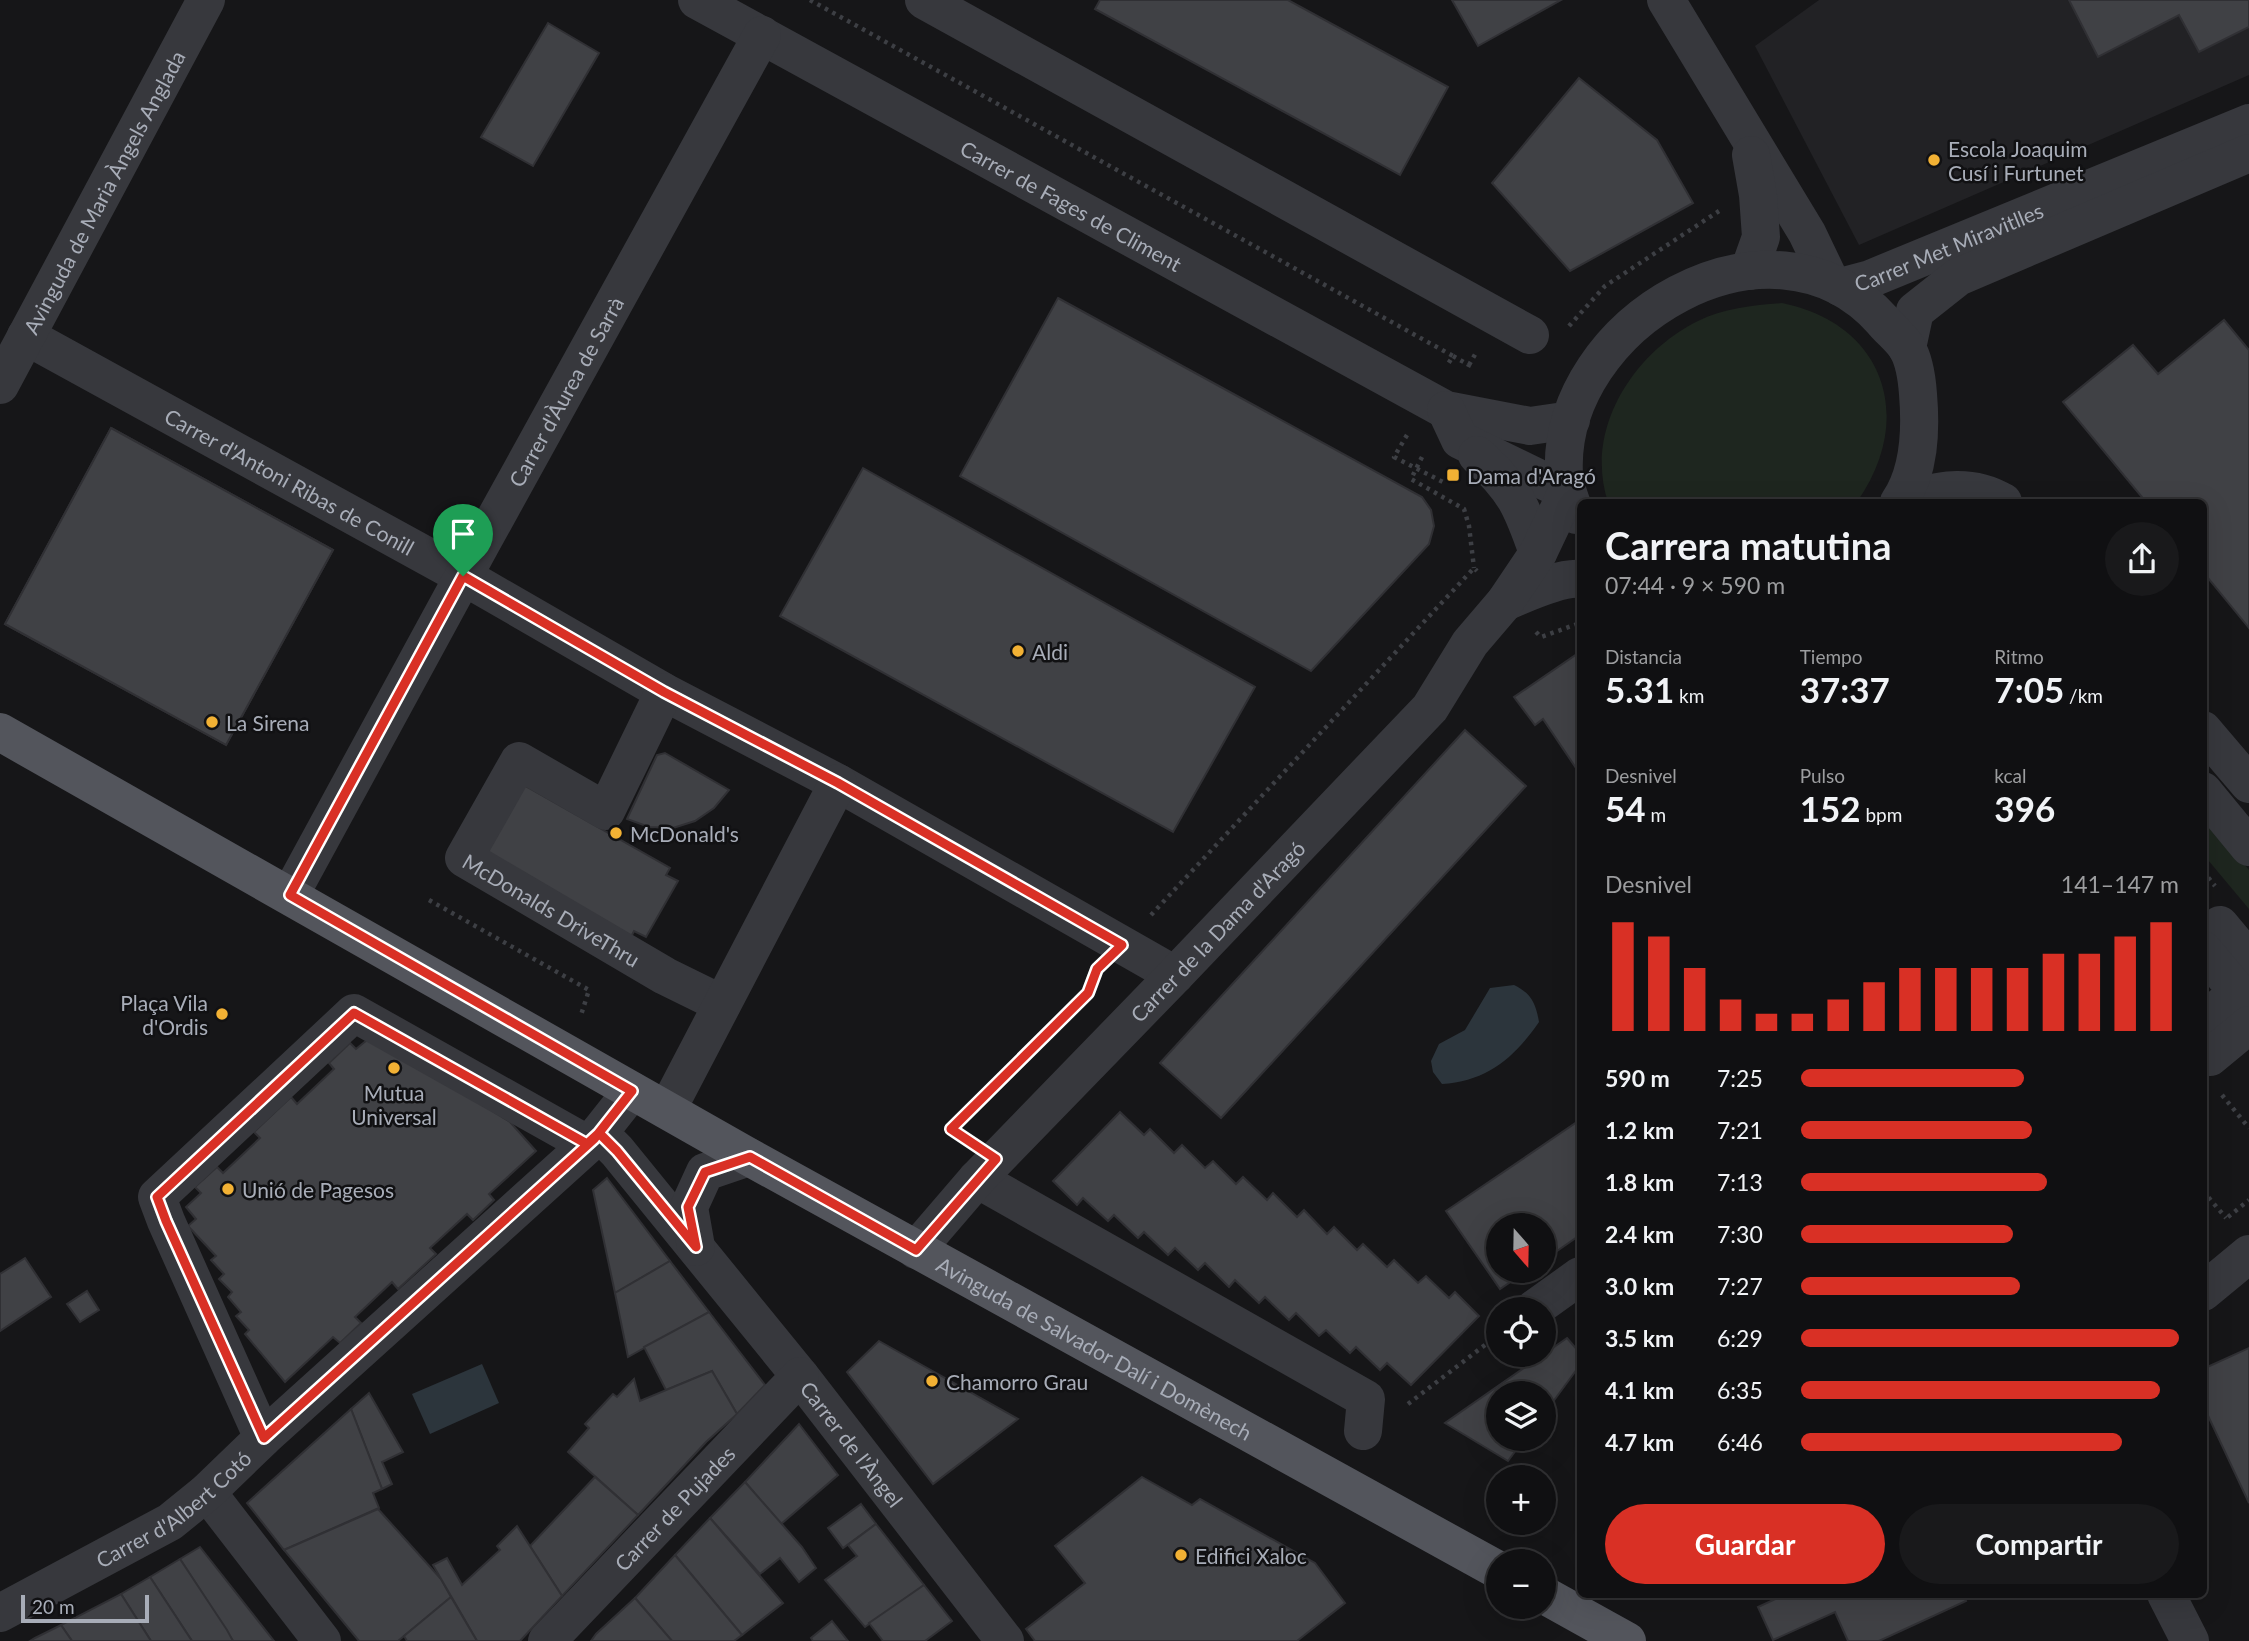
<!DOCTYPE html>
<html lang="es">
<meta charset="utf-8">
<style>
body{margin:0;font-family:Lato,sans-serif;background:#19191b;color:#f1f3f6;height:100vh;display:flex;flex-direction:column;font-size:26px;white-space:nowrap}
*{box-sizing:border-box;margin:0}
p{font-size:23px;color:#9c9d9f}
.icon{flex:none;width:38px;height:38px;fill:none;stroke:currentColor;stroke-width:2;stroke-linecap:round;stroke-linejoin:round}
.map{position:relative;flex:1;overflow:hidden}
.panel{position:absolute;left:1577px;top:499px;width:630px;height:1099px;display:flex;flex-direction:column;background:#101012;border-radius:10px;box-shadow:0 7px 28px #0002,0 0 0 2px #303032}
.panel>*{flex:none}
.needle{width:46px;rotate:160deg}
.buttons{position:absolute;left:1486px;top:1213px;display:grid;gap:14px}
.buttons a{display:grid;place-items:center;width:70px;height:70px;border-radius:50%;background:#101012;box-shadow:0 7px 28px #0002,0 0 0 2px #303032;font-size:35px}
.scale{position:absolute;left:21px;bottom:18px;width:128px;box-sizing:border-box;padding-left:7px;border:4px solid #a8adb8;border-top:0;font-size:19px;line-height:24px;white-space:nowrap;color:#a8adb8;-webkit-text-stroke:5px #111113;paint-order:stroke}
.pin{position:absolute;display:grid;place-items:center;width:60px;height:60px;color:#fff;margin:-72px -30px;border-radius:50% 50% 50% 0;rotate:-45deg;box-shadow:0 0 7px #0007}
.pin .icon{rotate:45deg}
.round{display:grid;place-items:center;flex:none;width:74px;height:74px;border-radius:37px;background:#19191b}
.headline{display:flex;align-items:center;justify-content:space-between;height:119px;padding:0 28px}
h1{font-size:38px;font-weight:700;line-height:52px}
.figures{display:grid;grid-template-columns:repeat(3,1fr);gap:10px;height:119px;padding:7px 28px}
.figures div{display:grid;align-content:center}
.figures b{font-size:35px;font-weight:700}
.figures small{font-size:19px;font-weight:400}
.figures p{font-size:19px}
.chart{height:196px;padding:14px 28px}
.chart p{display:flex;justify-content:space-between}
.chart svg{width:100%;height:126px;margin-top:7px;stroke:#d93025;stroke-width:6}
.action{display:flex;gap:14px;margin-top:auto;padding:14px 28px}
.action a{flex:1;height:80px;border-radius:42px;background:#d93025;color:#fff;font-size:28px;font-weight:700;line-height:80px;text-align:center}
.action a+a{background:#19191b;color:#f1f3f6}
ul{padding:0 28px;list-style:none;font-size:23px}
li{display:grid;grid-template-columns:112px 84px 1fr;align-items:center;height:52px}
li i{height:18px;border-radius:9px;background:#d93025}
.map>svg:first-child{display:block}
</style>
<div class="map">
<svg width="2249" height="1641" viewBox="0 0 2249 1641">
<rect width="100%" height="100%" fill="#161618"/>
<path fill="#222225" d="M1819 0H2249V75L1859 245 1755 46Z"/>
<g fill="#1e261f">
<path d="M1782 303C1885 324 1916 418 1857 502H1608C1584 430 1633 353 1698 321 1723 308 1754 305 1782 303Z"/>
<path d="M2209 821 2249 870V909L2203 854V826Z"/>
</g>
<g fill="#2c353c">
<path d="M1514 985C1531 993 1536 1004 1539 1022 1514 1058 1487 1081 1442 1084L1433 1072 1431 1061 1439 1044 1465 1030 1490 988Z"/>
<path d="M482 1364 499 1403 430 1434 412 1394Z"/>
</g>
<g fill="#404145" stroke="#303034" stroke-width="2" fill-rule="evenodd">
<path d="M1100 0H1288L1448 87 1400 175 1095 9Z"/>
<path d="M1452 0H1561L1478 46Z"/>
<path d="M2069 0H2249V27L2199 52 2179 15 2098 57Z"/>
<path d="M548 23 599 53 533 166 481 137Z"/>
<path d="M1579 78 1657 140 1693 203 1570 271 1492 183Z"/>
<path d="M1058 298 1422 497 1431 510 1434 526 1429 544 1311 671 960 476Z"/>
<path d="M2224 320 2249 350V628L2203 572V502H2146L2063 402 2133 345 2158 374Z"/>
<path d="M111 428 333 550 226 745 5 624ZM136 515 147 520 144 524 234 574 236 569 246 575 244 581 239 579 200 652 204 654 201 660 190 653 192 649 104 601 101 605 90 599 93 593 97 595 137 523 132 520Z"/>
<path d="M111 428 333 550 226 745 5 624Z"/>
<path d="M863 468 1255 687 1173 832 780 616Z"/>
<path d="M1580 652V774L1543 719 1535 725 1514 697Z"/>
<path d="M1465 730 1526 786 1221 1118 1160 1063Z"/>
<path d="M665 753 729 790 714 808 695 821 673 828 649 827 627 819 657 755Z"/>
<path d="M520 783 670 868 666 875 678 881 646 937 634 931 630 939 480 852Z"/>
<path d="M372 1036 510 1122 536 1151 489 1194 494 1200 473 1220 467 1214 430 1248 436 1254 398 1289 392 1282 355 1317 361 1323 340 1343 333 1337 285 1382 245 1334 249 1330 236 1316 241 1312 228 1297 232 1292 219 1279 224 1274 211 1260 216 1256 188 1226 196 1219 186 1207 201 1193 195 1187 217 1167 223 1173 260 1138 254 1132 291 1097 297 1104 334 1069 329 1063 350 1043 356 1049Z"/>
<path d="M1120 1112 1144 1135 1150 1129 1174 1153 1182 1145 1205 1168 1213 1161 1236 1184 1243 1177 1267 1200 1273 1193 1297 1217 1304 1210 1327 1234 1334 1227 1357 1250 1363 1244 1387 1267 1394 1260 1418 1283 1426 1276 1449 1298 1455 1292 1479 1316 1411 1385 1387 1363 1380 1370 1356 1347 1350 1353 1326 1330 1319 1336 1296 1313 1289 1320 1265 1297 1259 1303 1235 1280 1229 1287 1205 1263 1198 1270 1175 1248 1168 1255 1144 1232 1138 1238 1114 1215 1108 1221 1083 1198 1077 1205 1053 1181Z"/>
<path d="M1580 1120V1235L1544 1260V1225H1498V1270H1528L1500 1289 1446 1211Z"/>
<path d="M607 1178 670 1261 615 1293 593 1190Z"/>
<path d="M25 1258 51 1297 0 1331V1274Z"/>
<path d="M670 1261 709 1312 628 1357 615 1293Z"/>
<path d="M87 1291 99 1310 80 1322 67 1304Z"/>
<path d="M709 1312 765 1385 737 1414 712 1371 666 1390 644 1347Z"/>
<path d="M1567 1338 1580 1353V1365L1544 1414V1393H1498V1438H1525L1508 1461 1445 1423Z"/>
<path d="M879 1341 1018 1419 933 1484 847 1372Z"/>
<path d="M2249 1348V1503L2203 1405V1369Z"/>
<path d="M712 1371 737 1414 706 1442 638 1515 568 1452 589 1428 585 1424 613 1394 617 1397 634 1379 640 1401Z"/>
<path d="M369 1393 403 1452 382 1462 392 1484 382 1489 351 1409Z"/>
<path d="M351 1409 382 1489 373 1493 379 1508 284 1550 247 1503Z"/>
<path d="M799 1424 838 1475 781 1524 745 1482Z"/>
<path d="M595 1477 638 1515 562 1596 530 1546Z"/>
<path d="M1142 1477 1192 1505 1200 1499 1315 1563 1345 1603 1297 1641H1035L1026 1629 1085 1583 1055 1546Z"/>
<path d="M745 1482 802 1547 816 1568 799 1582 780 1558 760 1574 710 1518Z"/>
<path d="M861 1504 876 1524 843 1548 828 1528Z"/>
<path d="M378 1509 441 1579 451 1597 398 1641H359L284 1550Z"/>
<path d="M710 1518 783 1603 742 1635 675 1555Z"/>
<path d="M876 1524 924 1585 865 1627 825 1580 857 1556 848 1545Z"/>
<path d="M517 1526 562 1596 520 1641H477L433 1565 447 1558 462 1585 500 1550 497 1546Z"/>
<path d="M200 1547 274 1641H233L180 1559Z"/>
<path d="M675 1555 742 1635 734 1641H672L635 1598Z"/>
<path d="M180 1559 227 1630 233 1641H192L150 1577Z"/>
<path d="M150 1577 192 1641H151L121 1594Z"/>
<path d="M924 1585 952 1621 925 1641H883L869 1623Z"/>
<path d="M121 1594 151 1641H72L61 1625Z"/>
<path d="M1786 1594H1963L1966 1601 1879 1641H1848L1835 1612 1773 1640 1758 1607Z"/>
<path d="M451 1597 477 1641H407L404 1636Z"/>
<path d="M635 1598 672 1641H591L596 1634Z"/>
<path d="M832 1621 848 1641H813L811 1638Z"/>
<path d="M61 1625 72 1641H30L35 1638Z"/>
</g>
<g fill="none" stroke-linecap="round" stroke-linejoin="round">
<g stroke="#3d3f44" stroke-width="4.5" stroke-dasharray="3.5 5" stroke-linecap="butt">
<path d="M810 0 1453 356 1448 364"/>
<path d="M1569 326 1605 286 1719 211"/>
<path d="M1453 356 1469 365 1466 371"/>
<path d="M1469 365 1477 351"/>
<path d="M1407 435 1394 457 1445 483"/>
<path d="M1422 457 1411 479 1464 509 1469 526 1474 568"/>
<path d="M1536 632 1541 637 1580 623"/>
<path d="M2203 871 2215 886"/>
<path d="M429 900 589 990 581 1015"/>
<path d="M1151 915 1474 568 1477 571"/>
<path d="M2222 1095 2249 1128"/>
<path d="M963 1136 952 1129 1088 993 1095 974"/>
<path d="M2203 1191 2226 1218"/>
<path d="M2228 1217 2249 1200"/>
<path d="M1408 1404 1498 1335"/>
</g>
<g stroke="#37383d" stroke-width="38">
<path id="s1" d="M697 0 1446 410 1530 426 1571 420"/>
<path d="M924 0 1530 335"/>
<path d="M1666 0 1807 233 1830 281"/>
<path d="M1749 271 1761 237 1758 195 1751 155"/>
<path id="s2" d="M1840 287 1870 279 2249 123"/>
<path id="s3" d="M26 336 463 576 664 692 838 783 1175 975"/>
<path d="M1907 348 1915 311 1958 277 2249 153"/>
<path id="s4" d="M0 385 206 0"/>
<path d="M1446 410 1460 440 1567 492"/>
<path d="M1477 455C1515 489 1522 507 1538 553"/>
<path d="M1902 499C1938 491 1969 482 2003 502"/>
<path d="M1576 515C1571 502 1565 488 1564 474 1556 323 1771 196 1882 320 1889 329 1901 338 1907 348 1914 360 1917 380 1918 394 1921 430 1920 471 1899 502"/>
<path d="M1505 602C1525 594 1559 577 1580 579"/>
<path id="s5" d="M664 692 606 811 519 761 464 858 665 976 722 1004"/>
<path d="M2203 730 2249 784"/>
<path d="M2203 791 2249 847"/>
<path id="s6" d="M290 895 481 544 762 35"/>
<path d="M2203 939 2220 925 2249 960"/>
<path d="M2203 950 2238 992 2203 1022"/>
<path d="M2203 1050 2210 1057 2249 1025"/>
<path d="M667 1110 838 783"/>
<path id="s7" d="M599 1133 617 1151 800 1376 1005 1641"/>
<path d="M977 1179 1366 1399 1363 1431"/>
<path d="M696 1247 689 1207 705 1172 749 1157"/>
<path id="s8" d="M916 1250 977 1179 1175 975 1430 708 1470 643 1505 602 1538 553 1567 492"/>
<path d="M2203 1292 2249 1254"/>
<path d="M1534 1309 1580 1276"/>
<path d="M263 1438 166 1221 157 1197 354 1013 587 1144"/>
<path d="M207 1492 322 1641"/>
<path d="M2166 1594 2190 1641"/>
<path id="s9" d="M0 1613 170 1522 207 1492 263 1438 594 1139 632 1091"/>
<path id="s10" d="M547 1641 800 1376"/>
</g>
<g stroke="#53555c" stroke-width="38">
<path id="s11" d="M0 732 749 1157 1498 1570"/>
<path d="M1544 1595 1627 1641"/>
</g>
</g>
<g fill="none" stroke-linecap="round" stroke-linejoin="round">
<g stroke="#fff" stroke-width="14">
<path id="route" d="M463 576 290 895 632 1091 594 1139 264 1438 166 1221 157 1197 354 1013 587 1144 599 1133 617 1151 696 1247 688 1207 705 1172 750 1157 916 1250 996 1159 951 1129 1088 993 1097 969 1122 945 838 783 664 692 463 576"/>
</g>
<use href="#route" stroke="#d93025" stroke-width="9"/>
</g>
<g fill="#f2b134" stroke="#111113" stroke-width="2.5">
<circle cx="1934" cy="160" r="7"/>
<rect x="1446" y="468" width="14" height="14" rx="3.5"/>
<circle cx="1018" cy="651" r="7"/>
<circle cx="212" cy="722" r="7"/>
<circle cx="616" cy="833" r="7"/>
<circle cx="222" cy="1014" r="7"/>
<circle cx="394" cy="1068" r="7"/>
<circle cx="228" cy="1189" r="7"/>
<circle cx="932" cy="1381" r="7"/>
<circle cx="1181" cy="1555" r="7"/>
</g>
<g text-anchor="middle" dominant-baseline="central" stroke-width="5" stroke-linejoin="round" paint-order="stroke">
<g font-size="21" fill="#a8adb8" stroke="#111113" text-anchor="start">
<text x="1948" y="148">Escola Joaquim<tspan x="1948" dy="24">Cusí i Furtunet</tspan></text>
<text x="1467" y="475">Dama d'Aragó</text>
<text x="1032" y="651">Aldi</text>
<text x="226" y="722">La Sirena</text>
<text x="630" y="833">McDonald's</text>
<text x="208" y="1002" text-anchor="end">Plaça Vila<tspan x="208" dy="24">d'Ordis</tspan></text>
<text x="394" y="1092" text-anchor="middle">Mutua<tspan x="394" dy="24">Universal</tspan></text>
<text x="242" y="1189">Unió de Pagesos</text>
<text x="946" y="1381">Chamorro Grau</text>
<text x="1195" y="1555">Edifici Xaloc</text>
</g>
<g font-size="21" fill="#a8adb8" stroke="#111113">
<text stroke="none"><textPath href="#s4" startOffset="219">Avinguda de Maria Àngels Anglada</textPath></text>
<text stroke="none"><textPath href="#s1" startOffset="427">Carrer de Fages de Climent</textPath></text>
<text stroke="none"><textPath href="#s2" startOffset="116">Carrer Met Miravitlles</textPath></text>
<text stroke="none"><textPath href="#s6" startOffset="574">Carrer d'Àurea de Sarrà</textPath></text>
<text stroke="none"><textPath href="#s3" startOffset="301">Carrer d'Antoni Ribas de Conill</textPath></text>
<text stroke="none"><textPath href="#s5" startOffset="446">McDonalds DriveThru</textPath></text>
<text stroke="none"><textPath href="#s8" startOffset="439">Carrer de la Dama d'Aragó</textPath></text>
<text stroke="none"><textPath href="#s11" startOffset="1256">Avinguda de Salvador Dalí i Domènech</textPath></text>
<text stroke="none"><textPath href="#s7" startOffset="401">Carrer de l'Àngel</textPath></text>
<text stroke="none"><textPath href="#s9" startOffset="203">Carrer d'Albert Cotó</textPath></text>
<text stroke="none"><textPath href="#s10" startOffset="184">Carrer de Pujades</textPath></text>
</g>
</g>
</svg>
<div class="buttons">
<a><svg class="needle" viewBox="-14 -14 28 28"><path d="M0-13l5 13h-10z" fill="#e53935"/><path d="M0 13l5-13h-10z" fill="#9c9d9f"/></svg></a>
<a><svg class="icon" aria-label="locate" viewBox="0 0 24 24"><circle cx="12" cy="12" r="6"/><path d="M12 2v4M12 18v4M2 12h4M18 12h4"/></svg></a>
<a><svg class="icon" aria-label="layers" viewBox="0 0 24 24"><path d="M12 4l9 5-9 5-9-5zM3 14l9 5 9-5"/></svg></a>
<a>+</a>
<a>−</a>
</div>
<div class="scale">20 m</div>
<div class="pin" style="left:463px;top:576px;background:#1e9e55"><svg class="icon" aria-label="arrive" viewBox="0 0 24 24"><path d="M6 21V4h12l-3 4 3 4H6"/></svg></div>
<section class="panel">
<div class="headline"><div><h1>Carrera matutina</h1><p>07:44 · 9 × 590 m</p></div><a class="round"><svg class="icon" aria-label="share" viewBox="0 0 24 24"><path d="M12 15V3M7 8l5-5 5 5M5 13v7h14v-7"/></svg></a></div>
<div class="figures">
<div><p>Distancia</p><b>5.31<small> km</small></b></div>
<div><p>Tiempo</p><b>37:37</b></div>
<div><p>Ritmo</p><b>7:05<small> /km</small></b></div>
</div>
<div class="figures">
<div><p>Desnivel</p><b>54<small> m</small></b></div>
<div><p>Pulso</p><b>152<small> bpm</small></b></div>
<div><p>kcal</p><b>396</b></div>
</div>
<div class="chart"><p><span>Desnivel</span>141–147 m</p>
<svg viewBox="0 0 160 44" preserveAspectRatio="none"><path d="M5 44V6M15 44V11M25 44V22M35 44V33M45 44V38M55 44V38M65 44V33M75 44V27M85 44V22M95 44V22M105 44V22M115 44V22M125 44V17M135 44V17M145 44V11M155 44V6"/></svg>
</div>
<ul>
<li><b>590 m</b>7:25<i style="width:59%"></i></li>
<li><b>1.2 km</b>7:21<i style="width:61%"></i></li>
<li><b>1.8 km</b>7:13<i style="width:65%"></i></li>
<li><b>2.4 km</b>7:30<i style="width:56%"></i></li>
<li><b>3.0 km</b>7:27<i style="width:58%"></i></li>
<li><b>3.5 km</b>6:29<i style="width:100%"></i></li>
<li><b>4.1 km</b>6:35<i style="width:95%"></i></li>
<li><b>4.7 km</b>6:46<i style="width:85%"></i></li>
</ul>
<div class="action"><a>Guardar</a><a>Compartir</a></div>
</section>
</div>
